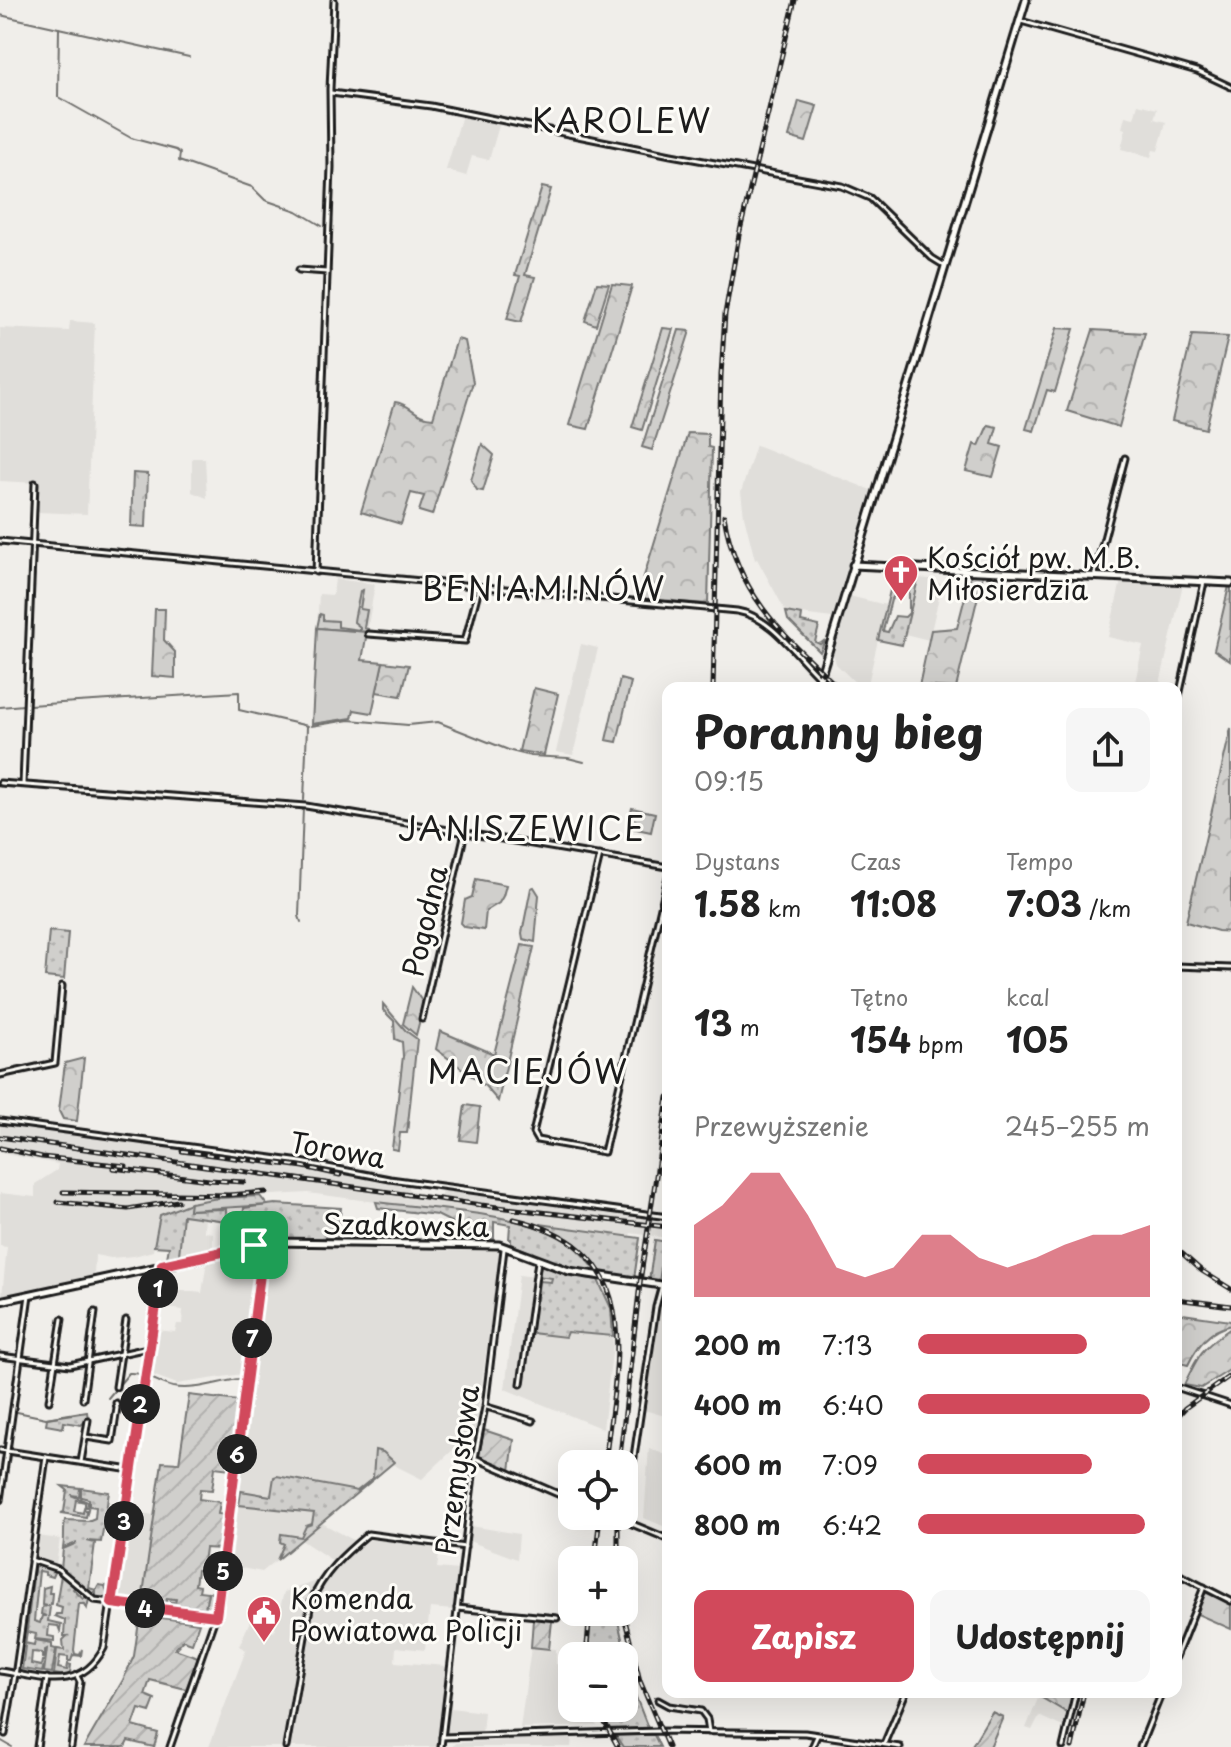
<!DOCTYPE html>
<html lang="pl">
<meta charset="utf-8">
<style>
body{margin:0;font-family:"Playpen Sans",sans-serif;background:#f6f6f6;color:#222;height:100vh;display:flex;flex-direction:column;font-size:30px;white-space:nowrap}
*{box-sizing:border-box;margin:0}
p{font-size:26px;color:#767676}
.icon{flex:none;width:44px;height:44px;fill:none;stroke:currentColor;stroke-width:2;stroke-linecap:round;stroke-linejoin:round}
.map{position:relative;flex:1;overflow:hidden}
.drawer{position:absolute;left:662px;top:682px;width:520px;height:1016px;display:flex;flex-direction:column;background:#fff;border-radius:16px;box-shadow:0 8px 32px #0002}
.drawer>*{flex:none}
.controls{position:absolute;left:558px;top:1450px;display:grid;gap:16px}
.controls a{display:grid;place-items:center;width:80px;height:80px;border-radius:16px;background:#fff;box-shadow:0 8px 32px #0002;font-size:40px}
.pin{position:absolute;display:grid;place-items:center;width:68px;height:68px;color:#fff;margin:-34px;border-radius:16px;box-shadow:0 4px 12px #0006}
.km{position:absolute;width:40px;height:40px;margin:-20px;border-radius:50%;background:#222;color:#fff;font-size:22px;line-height:40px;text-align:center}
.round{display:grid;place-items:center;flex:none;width:84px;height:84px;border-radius:16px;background:#f6f6f6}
.summary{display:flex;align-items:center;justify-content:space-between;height:136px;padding:0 32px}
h1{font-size:44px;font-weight:700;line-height:60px}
.figures{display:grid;grid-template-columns:repeat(3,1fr);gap:12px;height:136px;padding:8px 32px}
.figures div{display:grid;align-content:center}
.figures b{font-size:34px;font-weight:700}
.figures small{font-size:22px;font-weight:400}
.figures p{font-size:22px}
.chart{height:224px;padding:16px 32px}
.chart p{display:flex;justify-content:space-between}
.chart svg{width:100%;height:144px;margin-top:8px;fill:#d1495b;opacity:.7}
.primary-button{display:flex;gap:16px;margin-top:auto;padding:16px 32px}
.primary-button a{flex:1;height:92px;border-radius:16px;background:#d1495b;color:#fff;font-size:32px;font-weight:700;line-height:92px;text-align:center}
.primary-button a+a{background:#f6f6f6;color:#222}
ul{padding:0 32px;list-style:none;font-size:26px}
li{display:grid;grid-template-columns:128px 96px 1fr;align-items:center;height:60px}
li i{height:20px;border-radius:10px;background:#d1495b}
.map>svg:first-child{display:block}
</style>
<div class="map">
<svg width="1231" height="1747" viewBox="0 0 1231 1747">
<defs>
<pattern id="grass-dots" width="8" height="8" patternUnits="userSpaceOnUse" patternTransform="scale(2)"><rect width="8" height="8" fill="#d0cfcc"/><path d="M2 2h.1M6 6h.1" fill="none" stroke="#b2b1af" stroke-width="1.8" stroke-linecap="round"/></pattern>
<pattern id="forest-crowns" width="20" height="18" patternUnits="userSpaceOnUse" patternTransform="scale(2)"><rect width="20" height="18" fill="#d0cfcc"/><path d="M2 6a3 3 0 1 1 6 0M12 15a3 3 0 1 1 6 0" fill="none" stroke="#b2b1af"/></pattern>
<pattern id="garden-furrows" width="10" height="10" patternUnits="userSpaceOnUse" patternTransform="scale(2)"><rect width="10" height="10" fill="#d0cfcc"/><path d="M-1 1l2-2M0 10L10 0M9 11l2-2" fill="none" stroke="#b2b1af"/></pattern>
</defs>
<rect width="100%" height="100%" fill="#f0eeea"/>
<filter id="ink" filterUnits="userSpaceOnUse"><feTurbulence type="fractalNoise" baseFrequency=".0125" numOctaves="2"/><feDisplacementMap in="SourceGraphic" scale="16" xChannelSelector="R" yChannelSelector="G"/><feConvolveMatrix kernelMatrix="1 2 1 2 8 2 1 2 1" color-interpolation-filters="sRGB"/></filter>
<g filter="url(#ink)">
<g fill="#e0deda">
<path d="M1138 104 1157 109 1154 119 1166 122 1158 151 1153 150 1151 157 1121 149 1126 129 1122 128 1125 116 1134 118Z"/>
<path d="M462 115 500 122 489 160 472 156 466 176 446 170Z"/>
<path d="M70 321 95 323 87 514 37 512 38 483 0 481V328L69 331Z"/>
<path d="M756 445 871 490 832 618 786 612 757 559 755 560 744 516 741 492Z"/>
<path d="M192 458H205L207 498 192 492Z"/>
<path d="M918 578 930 579V581L942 584 929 640 905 634Z"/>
<path d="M335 579 375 584 367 632 317 628 319 594 333 595Z"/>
<path d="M1121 581 1183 584 1159 688 1134 687 1143 645 1108 637Z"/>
<path d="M849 596 886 605 867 688H861L836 664 832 649Z"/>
<path d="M581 644 598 648 573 755 556 752Z"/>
<path d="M0 1124 311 1166 409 1185V1190L425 1194 441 1196 442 1188 668 1223V1238L631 1233 630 1236 542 1224 575 1243 602 1274 598 1273 554 1234 512 1220 308 1193 218 1198 177 1207 160 1215 153 1251 134 1256 111 1258 95 1255 94 1275 2 1296 7 1247 0 1246V1193L35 1197V1184L57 1170 58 1164 0 1153Z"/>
<path d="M244 1208 241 1242 224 1245 226 1209Z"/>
<path d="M183 1215 205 1217 204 1232 213 1233V1249L179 1255Z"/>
<path d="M270 1248 501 1251 475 1429 422 1479 392 1464 322 1523 355 1541 333 1561 301 1540 262 1572 231 1566Z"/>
<path d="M259 1249 242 1374 177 1384 150 1374 156 1330 175 1332 177 1324H182L183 1310 159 1307 165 1289 202 1293 207 1260Z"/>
<path d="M519 1275 600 1285 612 1324 613 1344 603 1429 505 1389Z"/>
<path d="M662 1300 668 1301V1417L641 1409 656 1315Z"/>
<path d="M649 1448 668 1456V1528L644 1518Z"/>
<path d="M129 1511 154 1515 142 1601 122 1598 118 1595Z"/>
<path d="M471 1526 519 1534 517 1559 469 1541Z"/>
<path d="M38 1536 60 1539 56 1564 35 1556Z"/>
<path d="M371 1539 440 1548 437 1568 459 1570 454 1610 430 1608 425 1650 396 1647 395 1662 447 1666 437 1747H209L246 1650 239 1646 250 1621 274 1632 284 1592 317 1581Z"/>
<path d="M531 1647 556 1649V1664L572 1666V1708H593L597 1726 520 1728Z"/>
<path d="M1039 1696 1069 1714 1065 1728 1039 1716 1032 1730 1026 1728Z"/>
<path d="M450 1708 484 1712 482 1733 447 1732Z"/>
<path d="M572 1737 571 1747H452L455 1743Z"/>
</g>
<g fill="url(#grass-dots)" stroke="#767674" stroke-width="2">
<path d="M895 570 908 571 905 572 900 589 891 600 883 631 888 632 895 616 905 617 909 613V588L914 573 912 572 920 571 902 645 878 640Z"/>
<path d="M363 590 360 609 367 610 364 628 368 629 367 632 317 628 320 614 323 615V620L338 621V627L360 630V627L354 622C355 611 359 601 360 591Z"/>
<path d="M786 612 802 615 801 622 819 626 815 642 820 644 825 640 820 652 788 620Z"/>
<path d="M49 931 68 933 64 979 45 977Z"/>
<path d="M376 1202C430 1209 524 1212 568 1242 580 1250 589 1262 598 1273L562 1266 511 1244V1239H509L510 1225 494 1222V1239H466L465 1229 437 1215 378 1208Z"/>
<path d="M190 1203 189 1210 226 1209V1221L183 1215 179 1255 167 1258 169 1247 154 1246 160 1215Z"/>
<path d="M275 1204 341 1208 337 1239H264L266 1227 243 1224 244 1208Z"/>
<path d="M540 1224 640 1238 634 1279 602 1274 575 1243Z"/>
<path d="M655 1240 668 1242V1268H661L659 1282 649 1281Z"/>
<path d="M542 1265 568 1275 598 1280 611 1308 613 1336 567 1332 565 1337 532 1333 533 1303 537 1300 539 1281 551 1282 552 1278 537 1276 539 1266Z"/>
<path d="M87 1412 88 1419 81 1425 64 1422 63 1428 46 1425 47 1418Z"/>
<path d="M375 1450 383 1452 394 1462 277 1560 284 1544 280 1542 281 1534 301 1537 306 1526 312 1524 314 1513 239 1505 241 1491 271 1496 274 1477 277 1476 357 1491 373 1478Z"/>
<path d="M62 1486 80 1488 79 1496 71 1495 88 1502 87 1507H85V1502L76 1500 74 1511 83 1513 84 1508 86 1511 88 1509 86 1517 61 1513 64 1512 67 1490Z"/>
<path d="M81 1488 109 1492 101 1542 87 1541 95 1543 89 1588 96 1590 99 1585 105 1586 106 1589 107 1586 109 1587 106 1598 110 1601 96 1599V1590L91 1597 61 1569 63 1549 77 1543 63 1548C65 1537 63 1530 65 1520L88 1521 95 1518 96 1507 89 1506V1499L81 1497Z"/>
<path d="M35 1563 55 1570 52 1577 45 1575V1572L39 1571 34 1621 40 1623 42 1616H46L41 1614 42 1607 47 1606 42 1605 43 1588 50 1586 49 1593H52L51 1604 48 1606 50 1607 48 1621 61 1624 60 1631 58 1626 49 1625 48 1636 54 1637V1641L35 1639 36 1634 27 1632 25 1643 34 1645 35 1640 52 1643V1648L56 1649 52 1673 44 1672 47 1649 45 1650V1659L42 1658V1653L32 1652 31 1664 41 1666 42 1661H45L42 1672 22 1669C27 1634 30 1599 35 1563Z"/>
<path d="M60 1572 75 1587 73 1589 83 1599 86 1597 89 1599 87 1608 85 1604H79L74 1650 75 1654 80 1655 82 1649 81 1656 73 1655 71 1661H68V1657L60 1656 58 1668 67 1670 68 1664 71 1665 70 1673 66 1676 54 1674 57 1649 64 1650 63 1640 67 1636H64L65 1620 55 1616 56 1614H61L62 1607 56 1605 61 1575 58 1574Z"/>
<path d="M218 1576 215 1607 201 1609 207 1613 173 1608V1602H170V1608L157 1606 158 1602 165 1603 166 1598 176 1599 175 1604 205 1608 208 1592 215 1593Z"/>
<path d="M591 1612H616L634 1692 648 1728 608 1730 598 1708H624V1656H588Z"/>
<path d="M615 1735H654L660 1747H623Z"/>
</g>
<g fill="url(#forest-crowns)" stroke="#767674" stroke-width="2">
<path d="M799 101 817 106 806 142 789 137Z"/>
<path d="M542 187 551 189 525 275 535 277 521 322 507 319 520 276 515 275Z"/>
<path d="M597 283 609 284 596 325 585 321Z"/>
<path d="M612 284 632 286 588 429 569 425Z"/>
<path d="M663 328 673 329 642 430 632 427Z"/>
<path d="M1057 328 1074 329 1055 392 1047 390 1034 431 1026 429Z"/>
<path d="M679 330 690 331 652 450 642 447Z"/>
<path d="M1093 330 1145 333 1119 427 1067 411Z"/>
<path d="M1192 335 1228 337 1206 429 1172 421Z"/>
<path d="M457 339 465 341 473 382 432 515 419 511 424 496 411 493 401 524 361 512 395 402C411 404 414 417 433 418Z"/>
<path d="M988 425 997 427 992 444 1002 447 993 477 966 471 974 444 979 446Z"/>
<path d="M688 433 708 434V447L712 448 708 604 637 599Z"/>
<path d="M482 444 494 455 483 491 477 490 471 480Z"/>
<path d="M133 473 148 474 146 527 131 526Z"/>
<path d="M971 574 983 575 956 688 919 686 931 630 957 628Z"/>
<path d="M1229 586H1231L1230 661 1214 650Z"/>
<path d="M155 609H165L164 640 175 652V678L152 676Z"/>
<path d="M383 662 409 665 401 696 376 692Z"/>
<path d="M620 679 631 682 617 742 606 740Z"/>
<path d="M534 688 558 694 544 755 519 751Z"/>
<path d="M1231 728V932L1218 931 1186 922Z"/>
<path d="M632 808 655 813 651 832 627 827Z"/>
<path d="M476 879 506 885 503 896 499 903 486 911 484 930 465 927 461 923 465 900 472 897Z"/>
<path d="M534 887 539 895 535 942 523 939 522 933 531 888Z"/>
<path d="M522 945 534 947 498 1101 485 1086 436 1049 440 1031 494 1054Z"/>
<path d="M412 987 424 1004 416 1035 403 1024Z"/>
<path d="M383 1004 406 1031 417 1039 407 1133H400L398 1150 392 1149 403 1056 402 1042 395 1039 394 1021 383 1010Z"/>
<path d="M84 1058 77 1121 63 1119 59 1111 65 1063Z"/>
<path d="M260 1196 267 1205 189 1210 190 1203 218 1198Z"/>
<path d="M1176 1313 1231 1321V1325C1209 1330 1197 1346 1188 1365L1176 1362Z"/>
<path d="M1231 1328V1369L1201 1388 1184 1385C1199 1353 1202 1348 1231 1328Z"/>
<path d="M1207 1593 1231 1604V1629L1195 1613 1203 1594Z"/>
<path d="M1041 1692H1074L1069 1714 1039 1696Z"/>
</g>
<path fill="#d0cfcc" stroke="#767674" stroke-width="2" d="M317 628 367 632 362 660 383 662 372 713 354 710 352 718 312 724Z"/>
<g fill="url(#garden-furrows)" stroke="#767674" stroke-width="2">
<path d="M465 1105 480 1107 476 1142 460 1140Z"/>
<path d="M189 1395 239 1401 230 1469 215 1467 212 1490 200 1489 199 1499 220 1502 218 1514 226 1515 221 1549 205 1548 202 1570H197L195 1585 200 1586 199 1591 208 1592 205 1608 175 1604 176 1599 167 1598 166 1603 142 1601 162 1462 179 1463Z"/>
<path d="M484 1430 514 1440 510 1471 479 1456Z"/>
<path d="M140 1615 199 1623 192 1643 183 1640 175 1649 198 1657 186 1689 150 1680 145 1695 155 1699 150 1712 139 1709 133 1726 158 1733 154 1747 128 1741 125 1747H84L123 1680 134 1656Z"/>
<path d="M533 1619 552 1621 549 1649 531 1647Z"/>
<path d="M992 1712 1003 1717 990 1747H971Z"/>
</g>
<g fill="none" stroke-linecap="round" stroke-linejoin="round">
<g stroke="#706f6d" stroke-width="2">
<path d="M0 15 189 57"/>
<path d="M59 28 58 97 131 138 176 150 180 153 179 161 252 187 265 200 297 211 322 226"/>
<path d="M29 705 239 692V710L308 726"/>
<path d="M0 707 24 705"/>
<path d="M311 726 349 720 408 725 438 722 511 751 531 756 568 758 584 762"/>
<path d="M304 800 307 727"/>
<path d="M301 922 299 916 303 808"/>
<path d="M108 1398 129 1373C144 1372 158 1383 173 1387 195 1391 217 1382 239 1379"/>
<path d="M17 1412 46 1418 87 1411"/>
<path d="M0 1740 12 1747"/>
</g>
<g stroke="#1c1c1c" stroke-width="9">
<g id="street">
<path d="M1021 21 1197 71 1231 87"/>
<path d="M331 93 431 106 671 155 842 186 870 198 932 258 945 266"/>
<path d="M299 270 327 272"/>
<path d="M0 541 737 611C770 616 796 655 819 677"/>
<path d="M316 572 331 167 330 89 334 0"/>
<path d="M1094 577 1125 458"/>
<path d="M368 634 465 641 479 588"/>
<path d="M1176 710 1204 582"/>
<path d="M0 783 306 806 668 867"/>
<path d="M23 784 35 483"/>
<path d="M600 855 533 1133 537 1140 604 1152 668 877"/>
<path d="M1176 966 1231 968"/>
<path d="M422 1019 465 832"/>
<path d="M0 1075 55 1063 62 986"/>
<path d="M0 1121 301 1162 390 1179 668 1217"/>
<path d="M662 1285 656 1307 625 1518V1521L668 1539"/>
<path d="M0 1356 70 1365 148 1348"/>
<path d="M521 1384 538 1261"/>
<path d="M116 1387 126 1320"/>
<path d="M1176 1387 1231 1405"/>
<path d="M83 1399 95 1312"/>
<path d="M49 1401 62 1319"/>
<path d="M487 1407 533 1421"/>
<path d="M86 1437 112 1441 117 1408 116 1403"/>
<path d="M0 1450 131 1470"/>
<path d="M477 1459 572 1500"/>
<path d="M81 1462 88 1420"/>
<path d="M0 1500 29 1295"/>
<path d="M31 1560 58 1569 95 1600 216 1616"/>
<path d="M1176 1573 1231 1601"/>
<path d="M457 1608 557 1618"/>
<path d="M1176 1657 1204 1587"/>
<path d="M0 1671C41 1677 80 1694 104 1648L162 1265"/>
<path d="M658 1700 669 1706 701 1711 707 1719 709 1732"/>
<path d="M5 1734 16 1669 46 1457"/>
<path d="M442 1737 659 1731 805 1733 900 1747"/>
<path d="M884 1744 906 1692"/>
<path d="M37 1747 47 1678"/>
<path d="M71 1747 80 1682 77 1676"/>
<path d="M170 1747 218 1609 264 1246"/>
<path d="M286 1747 311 1602C323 1573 344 1554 368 1534L465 1547"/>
<path d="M441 1747 475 1458 485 1407 504 1249"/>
<path d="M812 1747 817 1736"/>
<path d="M1063 1747 1076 1692"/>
<path d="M1140 1747 1162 1692"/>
</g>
</g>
<g stroke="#1c1c1c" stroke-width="11">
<g id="secondary">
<path d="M853 565 1231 583"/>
<path d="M817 688 1026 0"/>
<path d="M0 1301 273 1242 499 1245 569 1271 668 1286"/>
</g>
</g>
<use href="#street" stroke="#fdfcf7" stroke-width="3"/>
<use href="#secondary" stroke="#fdfcf7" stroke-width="5"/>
<g stroke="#1c1c1c" stroke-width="5">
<g id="rail">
<path d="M724 516C737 595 784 636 839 688"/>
<path d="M713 688 721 375 725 314 739 235 795 0"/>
<path d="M0 1137 481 1205 668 1227"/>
<path d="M0 1148 42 1157 126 1166"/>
<path d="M182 1151 304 1167 340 1175"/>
<path d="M113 1168 209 1180 244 1182"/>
<path d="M63 1192 229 1195 266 1192"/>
<path d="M58 1202 128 1209 178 1201"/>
<path d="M514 1219C650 1250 616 1361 605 1464"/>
<path d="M1176 1248 1202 1271 1231 1289"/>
<path d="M1176 1299 1231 1306"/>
<path d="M1176 1418 1185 1408 1231 1375"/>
<path d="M619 1464 641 1275 668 1097"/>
<path d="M595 1560 600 1516"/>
<path d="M618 1560V1516"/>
<path d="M623 1612 640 1681 668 1747"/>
<path d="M586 1656 590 1612"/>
<path d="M597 1708 618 1747"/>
<path d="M1072 1747 1084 1692"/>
</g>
</g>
<use href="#rail" stroke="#fdfcf7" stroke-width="2" stroke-dasharray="6" stroke-linecap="butt"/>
</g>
</g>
<g fill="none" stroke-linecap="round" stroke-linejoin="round" filter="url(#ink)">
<g stroke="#fff" stroke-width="16">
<path id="route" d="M264 1243 216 1616 112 1603 162 1265Z"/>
</g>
<use href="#route" stroke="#d1495b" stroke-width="10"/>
</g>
<defs>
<g id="church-pin" transform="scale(1.8)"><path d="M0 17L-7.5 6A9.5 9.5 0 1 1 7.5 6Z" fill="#d1495b" stroke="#fdfcf7"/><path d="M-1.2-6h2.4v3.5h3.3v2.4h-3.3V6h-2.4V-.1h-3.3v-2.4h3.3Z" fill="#fff"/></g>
<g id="civic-pin" transform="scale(1.8)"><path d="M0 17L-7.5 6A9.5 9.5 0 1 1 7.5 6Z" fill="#d1495b" stroke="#fdfcf7"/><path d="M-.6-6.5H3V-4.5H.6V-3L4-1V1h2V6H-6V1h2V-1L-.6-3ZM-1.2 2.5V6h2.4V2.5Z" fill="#fff"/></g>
</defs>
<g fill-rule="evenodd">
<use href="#church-pin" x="901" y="572"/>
<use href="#civic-pin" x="264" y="1613"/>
</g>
<g text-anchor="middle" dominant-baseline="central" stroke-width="6" stroke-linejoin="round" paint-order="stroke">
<g font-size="28" fill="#1c1c1c" stroke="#fdfcf7" text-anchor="start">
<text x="927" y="556">Kościół pw. M.B.<tspan x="927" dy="32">Miłosierdzia</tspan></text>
<text x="290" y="1597">Komenda<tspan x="290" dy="32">Powiatowa Policji</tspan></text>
</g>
<g font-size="28" fill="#1c1c1c" stroke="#fdfcf7">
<text transform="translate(424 921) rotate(-77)">Pogodna</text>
<text transform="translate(338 1149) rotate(10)">Torowa</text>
<text transform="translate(406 1224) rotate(1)">Szadkowska</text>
<text transform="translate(456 1470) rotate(-82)">Przemysłowa</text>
</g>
<g font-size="32" letter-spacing="2" fill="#1c1c1c" stroke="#fdfcf7">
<text x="622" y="120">KAROLEW</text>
<text x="544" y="588">BENIAMINÓW</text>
<text x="522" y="828">JANISZEWICE</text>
<text x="528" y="1071">MACIEJÓW</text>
</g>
</g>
</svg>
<div class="controls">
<a><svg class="icon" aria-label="locate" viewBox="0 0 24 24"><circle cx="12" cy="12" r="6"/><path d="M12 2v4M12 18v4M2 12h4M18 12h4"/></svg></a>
<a>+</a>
<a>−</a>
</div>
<div class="pin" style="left:254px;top:1245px;background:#1e9e55"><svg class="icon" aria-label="arrive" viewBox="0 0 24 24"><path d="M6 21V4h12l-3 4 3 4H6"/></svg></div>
<b class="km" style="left:158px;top:1288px">1</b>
<b class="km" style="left:140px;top:1404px">2</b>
<b class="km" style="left:124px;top:1521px">3</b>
<b class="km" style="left:145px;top:1608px">4</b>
<b class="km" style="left:223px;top:1571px">5</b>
<b class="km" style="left:237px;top:1454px">6</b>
<b class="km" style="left:252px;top:1338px">7</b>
<section class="drawer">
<div class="summary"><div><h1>Poranny bieg</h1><p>09:15</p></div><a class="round"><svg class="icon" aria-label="share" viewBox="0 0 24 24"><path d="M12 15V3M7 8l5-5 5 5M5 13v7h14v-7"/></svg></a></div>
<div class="figures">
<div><p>Dystans</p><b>1.58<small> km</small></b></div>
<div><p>Czas</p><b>11:08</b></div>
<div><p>Tempo</p><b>7:03<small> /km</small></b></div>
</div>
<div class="figures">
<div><b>13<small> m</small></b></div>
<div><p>Tętno</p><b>154<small> bpm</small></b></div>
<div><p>kcal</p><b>105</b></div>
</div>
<div class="chart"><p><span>Przewyższenie</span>245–255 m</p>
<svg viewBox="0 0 160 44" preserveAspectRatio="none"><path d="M0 44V22L10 16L20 6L30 6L40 19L50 35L60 38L70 35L80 25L90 25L100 32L110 35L120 32L130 28L140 25L150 25L160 22V44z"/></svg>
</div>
<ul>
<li><b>200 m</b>7:13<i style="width:73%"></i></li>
<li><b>400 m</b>6:40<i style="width:100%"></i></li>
<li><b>600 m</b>7:09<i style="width:75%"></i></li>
<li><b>800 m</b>6:42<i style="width:98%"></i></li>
</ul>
<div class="primary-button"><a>Zapisz</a><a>Udostępnij</a></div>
</section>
</div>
